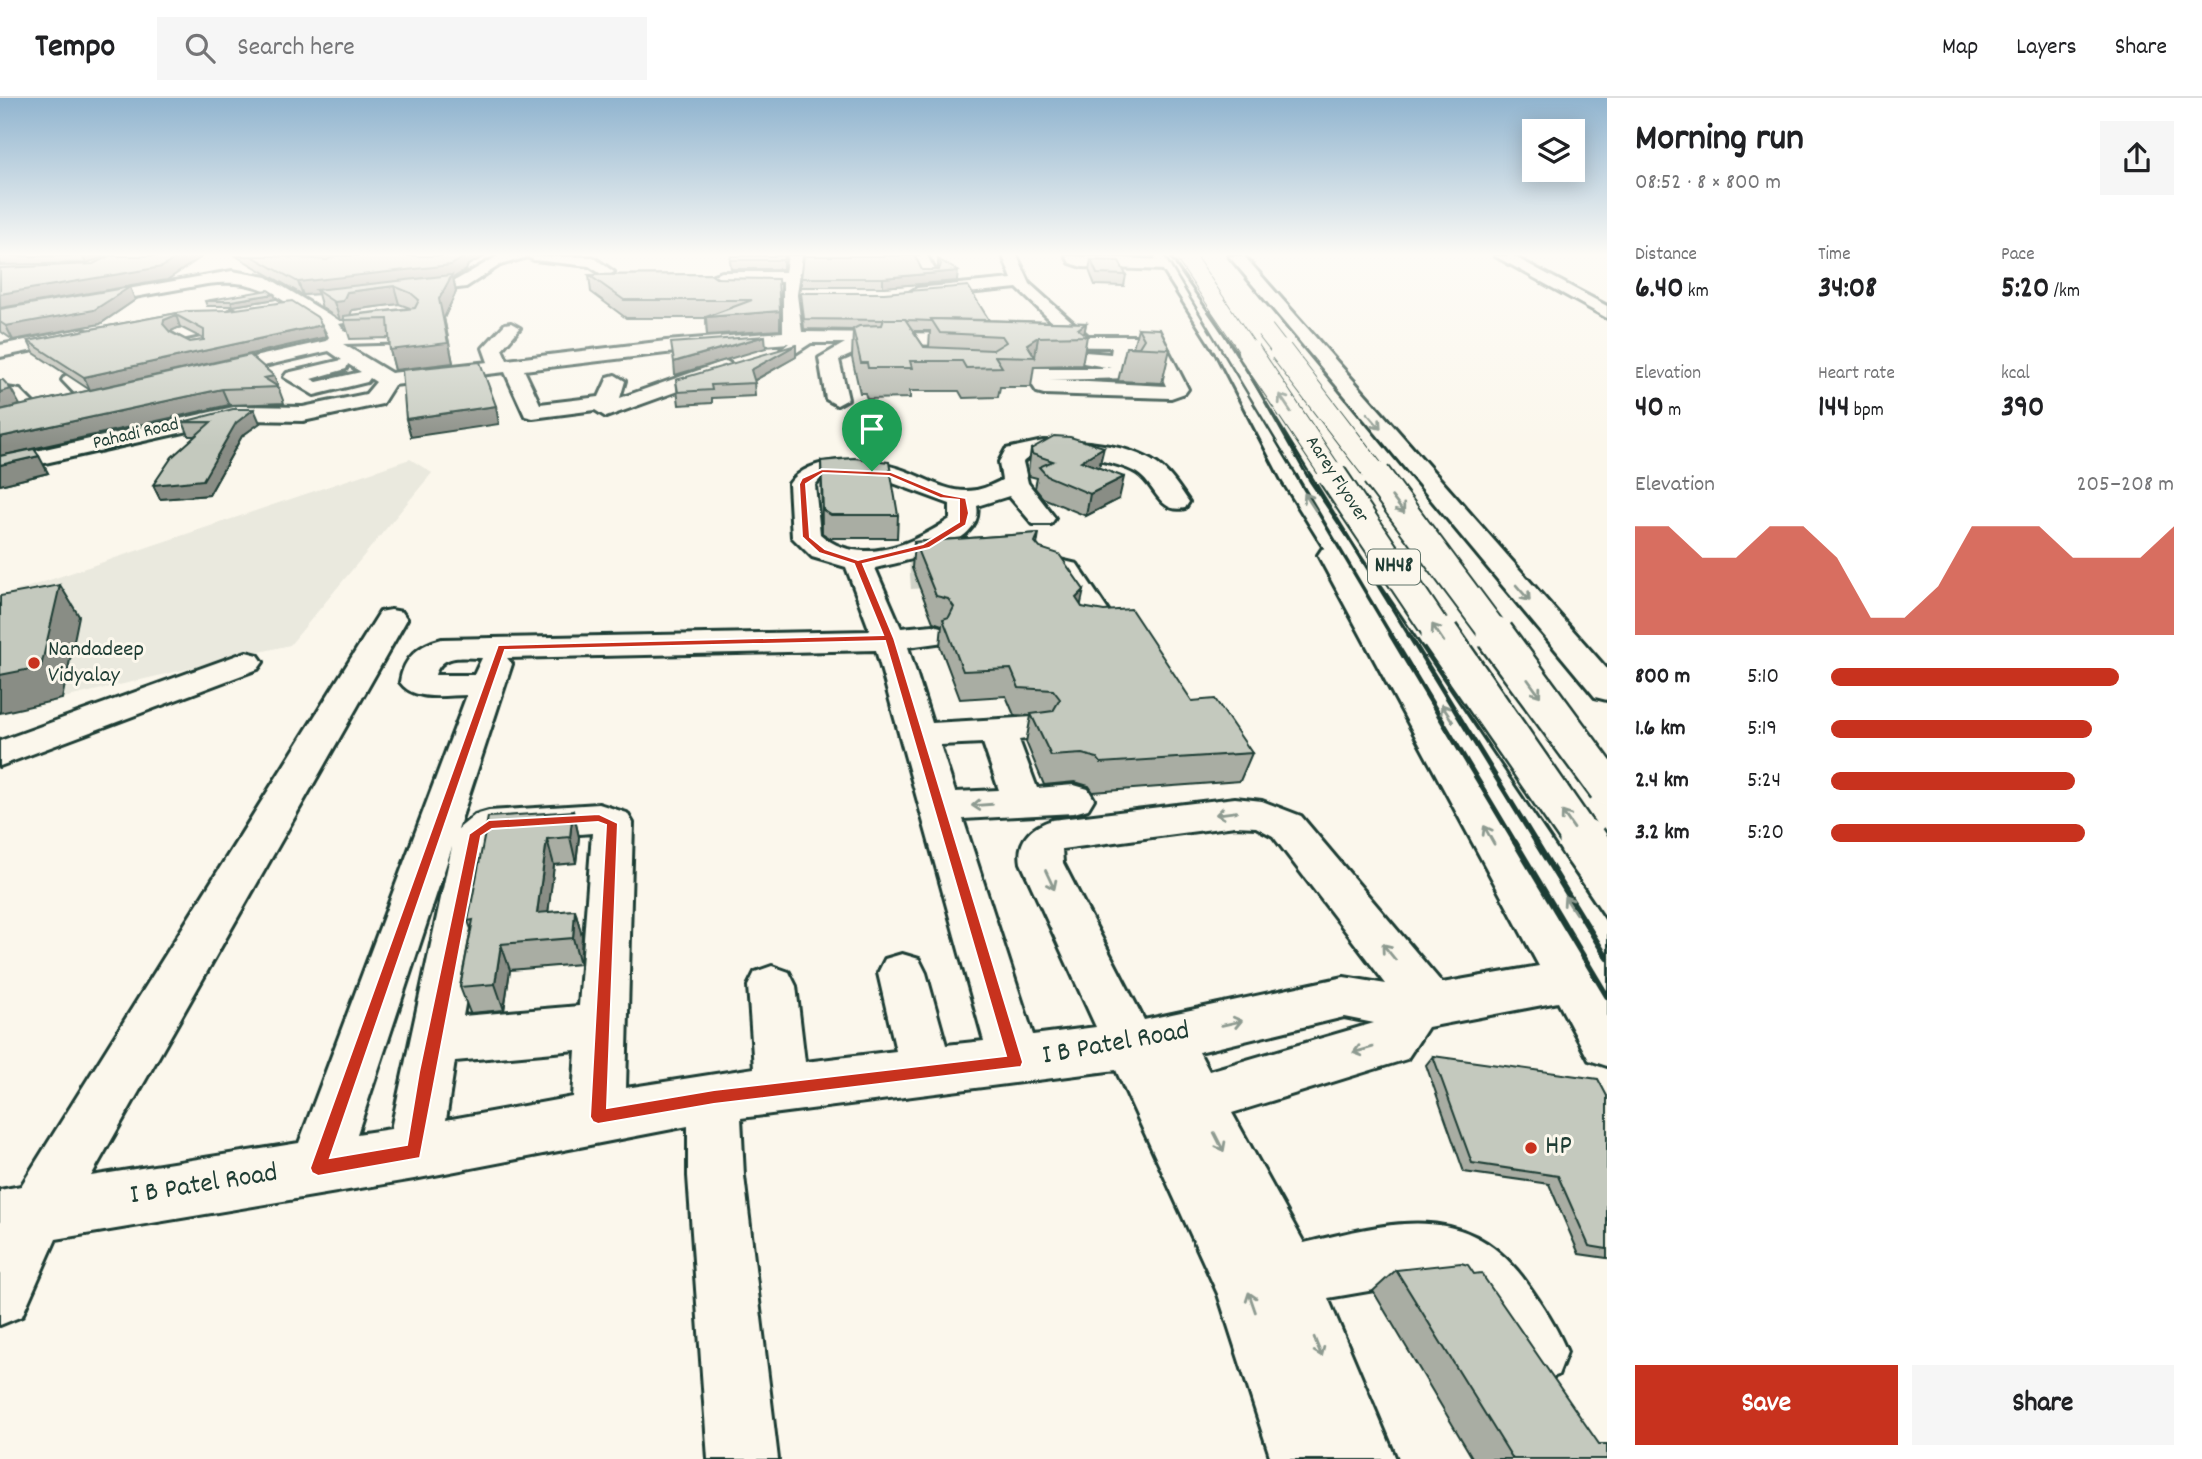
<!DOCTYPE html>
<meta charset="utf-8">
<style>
body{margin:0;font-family:Dekko,sans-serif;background:#f6f6f6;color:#202124;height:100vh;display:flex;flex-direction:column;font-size:26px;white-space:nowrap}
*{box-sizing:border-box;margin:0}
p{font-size:23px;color:#757577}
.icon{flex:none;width:38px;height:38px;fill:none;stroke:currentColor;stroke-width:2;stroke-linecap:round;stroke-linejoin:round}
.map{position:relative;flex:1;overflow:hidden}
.drawer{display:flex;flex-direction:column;background:#fff;width:595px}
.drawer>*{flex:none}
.fabs{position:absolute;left:1522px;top:21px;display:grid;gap:14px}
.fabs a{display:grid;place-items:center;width:63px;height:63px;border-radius:0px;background:#fff;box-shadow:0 4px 18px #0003;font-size:35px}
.pin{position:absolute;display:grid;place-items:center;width:60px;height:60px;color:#fff;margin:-72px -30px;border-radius:50% 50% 50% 0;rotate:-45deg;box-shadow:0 0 7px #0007}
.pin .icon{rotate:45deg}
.round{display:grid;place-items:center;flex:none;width:74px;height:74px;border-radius:0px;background:#f6f6f6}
.overview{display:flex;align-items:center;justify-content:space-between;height:119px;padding:0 28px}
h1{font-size:38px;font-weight:800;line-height:52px}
.stats{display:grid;grid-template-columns:repeat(3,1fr);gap:10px;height:119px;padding:7px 28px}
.stats div{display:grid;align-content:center}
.stats b{font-size:30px;font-weight:800}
.stats small{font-size:19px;font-weight:400}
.stats p{font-size:19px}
.chart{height:196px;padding:14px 28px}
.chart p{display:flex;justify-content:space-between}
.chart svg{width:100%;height:126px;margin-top:7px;fill:#c8321e;opacity:.7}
.primary-button{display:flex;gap:14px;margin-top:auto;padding:14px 28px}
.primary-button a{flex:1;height:80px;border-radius:0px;background:#c8321e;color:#fff;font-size:28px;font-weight:800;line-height:80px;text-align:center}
.primary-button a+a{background:#f6f6f6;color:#202124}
ul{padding:0 28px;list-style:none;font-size:23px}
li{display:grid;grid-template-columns:112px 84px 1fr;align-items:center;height:52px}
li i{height:18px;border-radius:9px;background:#c8321e}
header{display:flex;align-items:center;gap:42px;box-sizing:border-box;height:98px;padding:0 35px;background:#fff;border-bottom:2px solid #e0e0e0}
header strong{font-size:33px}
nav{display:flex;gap:38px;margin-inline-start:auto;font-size:24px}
.search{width:490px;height:63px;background:#f6f6f6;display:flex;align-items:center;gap:18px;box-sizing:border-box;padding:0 24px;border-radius:0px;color:#757577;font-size:26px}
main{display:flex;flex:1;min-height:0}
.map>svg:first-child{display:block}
</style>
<header>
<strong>Tempo</strong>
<div class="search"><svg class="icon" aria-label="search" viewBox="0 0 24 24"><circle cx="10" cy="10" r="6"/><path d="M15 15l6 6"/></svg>Search here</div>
<nav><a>Map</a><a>Layers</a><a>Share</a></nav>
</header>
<main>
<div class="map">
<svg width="1607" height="1361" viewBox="0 0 1607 1361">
<rect width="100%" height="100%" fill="#fbf7ec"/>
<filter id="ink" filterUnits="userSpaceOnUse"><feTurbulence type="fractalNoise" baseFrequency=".0143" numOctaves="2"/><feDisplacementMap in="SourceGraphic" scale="14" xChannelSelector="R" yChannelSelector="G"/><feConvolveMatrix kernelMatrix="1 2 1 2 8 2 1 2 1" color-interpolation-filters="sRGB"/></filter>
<g filter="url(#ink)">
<path fill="#eae9de" d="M410 361 432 375 290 547 0 615 2 498Z"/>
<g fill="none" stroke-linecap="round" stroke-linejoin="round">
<path stroke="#cfd2c7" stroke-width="28" stroke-dasharray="28 14" stroke-linecap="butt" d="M910 477 968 473"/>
<g stroke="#1f3d34" stroke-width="6">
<g id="minor">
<path d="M498 158 593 159 614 174 606 179 589 168 534 162 527 159 500 167 466 189 403 197 395 192 403 187 456 182Z"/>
<path d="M788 158H802L797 197 802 234 1066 237 1017 190 917 200 909 195 917 190 1012 181 1003 158H1017L1030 186 1088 238H1138L1147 244 1141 249 1168 252 1188 291 1185 295 1171 300 1044 296 1037 294 1025 276 1035 270H1111L1078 264 1075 260 1085 254 1111 256 1112 249 880 246V253L857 254 839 262 848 301 837 307 826 301 819 260 845 245H811L791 258 781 252 789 245 666 255 524 272 540 306 599 299 608 279 615 277 625 283 620 300 719 265 726 263 736 269 733 273 606 319 595 312 533 320 525 318 505 274 394 287 382 306 303 323 238 322 0 375V361L238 308 303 309 366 296 376 284 370 280 367 284 314 297 284 279 287 275 342 262 329 253 207 281 200 279 197 275 200 271 326 243 329 239 324 229 307 230 304 226 311 221C271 195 258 180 207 186L0 223V213L232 173 267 179 330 217 358 212 351 207 354 203 384 197 406 209 403 213 339 226 345 234H400L389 228 392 224 423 225 426 229 412 244 343 246 391 275 488 264 483 250 505 226 511 225 520 230 502 251 507 262 666 243 783 234V184H726L765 187 767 190C757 199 719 198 709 189L713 177 722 174H785ZM1126 259 1154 261 1166 288 1049 282 1131 280 1134 276ZM348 266 361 274 317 284 311 281 346 271Z"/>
<path d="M913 158H927L938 177 936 180H924Z"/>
<path d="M1066 158 1167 162 1175 167 1167 172 1082 169 1070 165Z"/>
<path d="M1495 158H1513L1607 208V220Z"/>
<path d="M233 211 242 216 232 228 219 233 126 253 117 247 126 241 208 225Z"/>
<path d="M81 231 87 233 90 237 87 241 0 259V247Z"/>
<path d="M111 266 118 268 121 272 118 276 87 284 104 301 101 306H85L62 282 65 278Z"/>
<path d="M0 289 20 292 51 323 54 328C46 338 26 344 13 341L10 336 13 331 28 326 7 302 0 301Z"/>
<path d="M1043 343C1078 343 1127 345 1157 366 1170 375 1180 391 1189 404L1185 410C1159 416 1156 387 1137 375 1119 363 1036 346 1023 364L1028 385 1055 420 1051 426H1033L1009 398 977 408C985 447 903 464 875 470L901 530 933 527 944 530 949 537 944 544 908 549 932 625 1033 619 1046 622 1051 630 1046 638 1019 642 1037 690 1074 687 1088 691 1094 701 1088 711 1074 715 963 721 1033 937 1096 929 1021 765C1017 742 1031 729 1052 722L1235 700 1262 703 1301 718 1442 885 1539 868 1318 457 1322 451 1332 448 1342 451 1583 860 1607 856V894L1604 895 1607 900V968L1589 962 1558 904 1428 929 1407 961 1232 1015 1304 1145C1397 1123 1472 1100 1533 1194 1546 1213 1558 1232 1567 1254L1558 1277 1535 1286 1512 1277 1477 1219 1448 1188 1409 1186 1328 1200 1396 1361H1271L1218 1196 1116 972 741 1020 744 1078 778 1361H708L688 1078V1028L414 1081 56 1141 22 1218 0 1227V1092L21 1088 380 514 391 512 402 514 407 521 91 1078 299 1045 467 597C445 597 414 604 400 584 404 559 419 547 442 541L870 533 846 469 812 459 792 439 789 386C811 355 867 360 900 371 922 378 943 393 966 393 980 393 990 388 1002 382L999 364 1006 351ZM853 379 882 381 950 406V421C912 447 858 470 820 436L815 387 821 380ZM876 552 984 943 946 947 926 875 919 861 902 856 885 861 878 875 896 953 805 964 796 888 789 874 772 868 755 874 748 888 754 970 626 990 633 725 627 715 599 706 489 713 475 717 458 731 512 566 507 560ZM482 560 474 577H435C442 555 463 560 482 560ZM983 645 999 692 955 694 940 647ZM1235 728 1256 729 1273 738 1386 886 1344 879 1144 922 1063 765 1062 751ZM592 735 579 908 463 918 494 743ZM452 749 391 1031 357 1036ZM1344 919 1374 925 1209 973 1199 954ZM576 952 573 999 446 1022 455 963Z"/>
<path d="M1047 459 1077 466 1113 520 1108 531 1089 536 1078 534 1073 527 1081 519 1056 479 1037 474 1033 468 1037 462Z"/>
<path d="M246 554 258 557 263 564 258 571 0 668V643Z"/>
</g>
</g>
<g stroke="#1f3d34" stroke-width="6">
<g id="major">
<path d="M1154 158H1168L1237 257 1309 384 1607 826V883L1590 877 1283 384 1217 257Z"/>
<path d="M1229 158H1244L1607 571V602L1595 599Z"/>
</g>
</g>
<use href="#minor" fill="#fbf7ec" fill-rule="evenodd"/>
<use href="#major" fill="#fbf7ec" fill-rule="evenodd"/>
<g stroke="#1f3d34" stroke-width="2.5">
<path d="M1165 158 1297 378"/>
<path d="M1210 213 1311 378"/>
</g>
<g stroke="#1f3d34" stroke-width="3.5">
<path d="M1296 377 1392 539"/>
<path d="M1310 377 1410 539"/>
</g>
<g stroke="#1f3d34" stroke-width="5">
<path d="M1391 537 1516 746"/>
<path d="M1409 537 1537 746"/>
</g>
<g stroke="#1f3d34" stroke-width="6">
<path d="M1515 744 1607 898"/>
<path d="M1536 744 1607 860"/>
</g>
<g stroke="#1f3d34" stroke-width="19" stroke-linecap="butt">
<g id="highway-bridge-far4">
<path d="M1185 158 1250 254"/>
<path d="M1265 232 1282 254"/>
</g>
</g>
<g stroke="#1f3d34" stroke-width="24" stroke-linecap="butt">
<g id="highway-bridge-far3">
<path d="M1249 253 1333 378"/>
<path d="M1281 253 1377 378"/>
</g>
</g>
<g stroke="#1f3d34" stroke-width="32" stroke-linecap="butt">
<g id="highway-bridge-far2">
<path d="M1332 377 1441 539"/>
<path d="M1376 377 1497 539"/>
</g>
</g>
<g stroke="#1f3d34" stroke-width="42" stroke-linecap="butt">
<g id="highway-bridge-far1">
<path d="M1440 537 1585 746"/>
<path d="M1495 537 1607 689"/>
</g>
</g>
<g stroke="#1f3d34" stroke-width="52" stroke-linecap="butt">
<path id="highway-bridge" d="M1583 744 1607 778"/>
</g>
<use href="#highway-bridge-far4" stroke="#fbf7ec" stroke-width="17"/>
<use href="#highway-bridge-far3" stroke="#fbf7ec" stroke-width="22"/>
<use href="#highway-bridge-far2" stroke="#fbf7ec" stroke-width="28"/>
<use href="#highway-bridge-far1" stroke="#fbf7ec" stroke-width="37"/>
<use href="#highway-bridge" stroke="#fbf7ec" stroke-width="47"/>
</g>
<g fill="#a9ada3" stroke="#1f3d34" stroke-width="2" fill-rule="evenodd">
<path d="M0 158H107L86 165 0 167Z"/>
<path d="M236 158H272L327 162 468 167 466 172 453 180 456 194 444 220 453 265 395 272 390 252 389 240 350 241 344 222H340L322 210 318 196 303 197ZM399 206 410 210 350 217 352 212Z"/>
<path d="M291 158H331L327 159H292Z"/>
<path d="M786 158 783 171H731L730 162Z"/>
<path d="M938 161 957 183 883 189H801V180L922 172H938Z"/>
<path d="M1091 162 1126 177 1124 188 1095 187 1089 172Z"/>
<path d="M710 176 780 213V232L707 237 706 220H626L591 194 589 177Z"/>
<path d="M801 195 989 222 1086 225 1084 236 1087 238 1082 267 1034 268 1031 289H1000L998 299 963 300 959 293H910V300L867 301 865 295H860L852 260 853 232 804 231ZM913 233H930L929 249H924Z"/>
<path d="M274 196 276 201 233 208H207L205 203Z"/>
<path d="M135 202 100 226 13 242 0 233V211Z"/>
<path d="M188 213 326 239 90 292 34 255 28 243ZM180 229 204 241V242L190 244 170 233Z"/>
<path d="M1138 230 1170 251 1162 285 1118 283 1126 249H1133Z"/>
<path d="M250 257 274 278 284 305 229 307 25 353 34 351 48 375 0 387V312Z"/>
<path d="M796 259 754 283 755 298 712 300V305L679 307 676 282Z"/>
<path d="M183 324 260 325 242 338 209 397 160 401 153 387 196 338H189Z"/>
<path d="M1031 351 1099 370 1119 401 1086 418 1043 400 1035 390 1037 380 1029 378 1028 373Z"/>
<path d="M821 363 898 417 897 440H830L822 435Z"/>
<path d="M1039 435 1037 447 1082 509 1252 655 1240 683 1093 694 1089 688 1075 684 1044 687 1026 644 1031 618 1014 617 1006 598 960 601 940 548 942 527 933 524 912 470 914 444Z"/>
<path d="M573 713 579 739 576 765 554 767 548 814 575 812 582 838 580 866 510 872 504 912 470 915 460 889 471 831 468 823Z"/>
<path d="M1433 958 1607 998V1160L1579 1156 1549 1086 1464 1074 1426 967Z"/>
<path d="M1396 1172 1607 1361H1473L1373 1193Z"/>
</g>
<g fill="#898d85" stroke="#1f3d34" stroke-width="2">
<path d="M82 158H107L86 165Z"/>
<path d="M179 158H203L167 182 0 210V196Z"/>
<path d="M464 158H485L468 167 466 172 453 180 456 194 444 220 453 265 395 272 390 252 439 201 451 180 316 192 318 196 303 197 298 184Z"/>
<path d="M784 158H786L783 171V162Z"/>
<path d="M958 173 957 183 883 189V180Z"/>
<path d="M394 188 399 206 352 212 349 221 340 222 334 204 347 194Z"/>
<path d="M130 189 135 202 100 226 13 242 6 228Z"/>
<path d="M274 196 276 201 233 208 231 203Z"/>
<path d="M780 213V232L707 237 706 219Z"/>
<path d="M176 217 180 229 169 234 163 226 164 222Z"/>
<path d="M1086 225 1084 238 1078 231Z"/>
<path d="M322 227 326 239 90 292 84 279Z"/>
<path d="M765 238 766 250 675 277 674 264Z"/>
<path d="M1038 239 1035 259 1027 246Z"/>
<path d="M796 247V259L751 284V272Z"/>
<path d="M274 278 280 293 278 289 264 280Z"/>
<path d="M11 291 20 307 0 312V294Z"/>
<path d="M222 291 229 307 0 358V339Z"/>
<path d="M496 308 499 326 411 339 406 321Z"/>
<path d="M254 311 260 325 242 338 209 397 160 401 153 387Z"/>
<path d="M1104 349 1099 370 1081 363Z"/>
<path d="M39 358 48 375 0 387V367Z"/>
<path d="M1124 379 1119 401 1086 418 1090 396Z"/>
<path d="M60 487 79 518 62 601 0 615V577Z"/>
<path d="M1084 492 1078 519 1076 500Z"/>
<path d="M573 713 579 739 576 765 570 739Z"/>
<path d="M547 741 554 767 545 841 537 815Z"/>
<path d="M575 812 582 838 580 866 573 840Z"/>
<path d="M501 846 510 872 504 912 495 886Z"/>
</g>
<g fill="#c4c9be" stroke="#1f3d34" stroke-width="2" fill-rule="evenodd">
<path d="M109 158H179L162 169 0 196V170L93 166Z"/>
<path d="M252 158H272L327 162 335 158H464L463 160 451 167 298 184Z"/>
<path d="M731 158H784L783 162H730Z"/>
<path d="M804 158H915L922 172H939L941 166 938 161 958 173 883 180H801Z"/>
<path d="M1091 162 1119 163 1126 177 1097 176Z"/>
<path d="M710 176 716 180 778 181 780 213 706 219 752 202H624L589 177Z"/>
<path d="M452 177 439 201 448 245 390 252 388 221 344 222V218L415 210 419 202 411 195 394 188 347 194 343 203 334 204 316 192Z"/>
<path d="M968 188 989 222 931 221V223L907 222 905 221H884V222L804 221 801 195H884Z"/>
<path d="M130 189 94 212 6 228 0 224V211Z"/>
<path d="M268 192 274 196 231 203H205Z"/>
<path d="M292 203 317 219 322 227 84 279 28 243 188 213 229 212ZM176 217 204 232V242L190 244 170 234 163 226 164 222Z"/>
<path d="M884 221H905L924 249 993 252 1006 244 1002 238 940 235 931 221 1086 225 1078 231 1087 238 1038 239 1027 246 1035 259 995 258 1002 269 966 270 962 263H910L912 270H868L867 265H861L853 231 859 228 882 227Z"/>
<path d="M1138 230 1160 231 1170 251 1126 249H1139L1144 241Z"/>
<path d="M765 238 680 262 674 264 671 245Z"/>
<path d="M796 247 751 272 755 285 711 287 712 292 678 294 676 282Z"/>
<path d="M250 257 274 278 264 280 278 289 222 291 0 339V312Z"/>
<path d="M480 264 496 308 406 321 402 272Z"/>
<path d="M0 282H3L11 291 0 294Z"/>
<path d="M233 311H254L236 325 203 382 153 387 172 359 211 324H183Z"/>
<path d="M1054 338 1070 339 1104 349 1081 363 1124 379 1090 396 1047 378 1039 369 1053 363 1032 356 1031 351Z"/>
<path d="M34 351 39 358 0 367V358Z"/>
<path d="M854 360 889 364 898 417H831L823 412 821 363Z"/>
<path d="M1039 435 1035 444 1040 450 1059 456 1084 492 1076 500 1082 509 1104 513 1131 511 1192 603 1215 601 1252 655 1101 665 1097 660 1082 656 1051 658 1031 616 1053 613 1060 601 1053 592 1019 590 1011 571 963 573 943 521 949 519 954 509 948 501 936 498 914 444Z"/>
<path d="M60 487 41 569 0 577V498Z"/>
<path d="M573 713 570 739 547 741 537 815 575 812 573 840 501 846 495 886 460 889 473 822 468 823 488 719Z"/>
<path d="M1433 958 1598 981 1607 998V1151L1589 1148 1558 1078 1472 1065Z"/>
<path d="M1461 1165 1468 1167 1474 1176 1481 1175 1599 1346H1607V1361H1513L1396 1172Z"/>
</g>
<defs><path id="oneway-shaft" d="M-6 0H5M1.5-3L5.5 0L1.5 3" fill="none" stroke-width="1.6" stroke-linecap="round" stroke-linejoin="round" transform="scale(1.75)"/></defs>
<g stroke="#8d9a90">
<use href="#oneway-shaft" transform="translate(1285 305) rotate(-124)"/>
<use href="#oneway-shaft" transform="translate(1374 323) rotate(49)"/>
<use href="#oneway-shaft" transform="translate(1310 404) rotate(-123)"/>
<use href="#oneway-shaft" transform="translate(1398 407) rotate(53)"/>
<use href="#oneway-shaft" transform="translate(1523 495) rotate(49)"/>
<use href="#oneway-shaft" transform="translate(1438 535) rotate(-124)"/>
<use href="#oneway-shaft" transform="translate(1534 590) rotate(54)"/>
<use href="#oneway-shaft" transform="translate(1447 615) rotate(-123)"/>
<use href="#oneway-shaft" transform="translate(982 707) rotate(176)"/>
<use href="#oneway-shaft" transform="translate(1226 715) rotate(173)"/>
<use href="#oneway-shaft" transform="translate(1568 722) rotate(-125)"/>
<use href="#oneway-shaft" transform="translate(1489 737) rotate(-119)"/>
<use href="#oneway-shaft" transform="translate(1050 782) rotate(65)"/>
<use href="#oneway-shaft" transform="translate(1570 807) rotate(-123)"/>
<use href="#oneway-shaft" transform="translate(1389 854) rotate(-129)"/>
<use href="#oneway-shaft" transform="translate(1232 925) rotate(-13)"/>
<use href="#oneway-shaft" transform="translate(1363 952) rotate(164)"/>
<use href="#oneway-shaft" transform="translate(1219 1044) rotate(63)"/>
<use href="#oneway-shaft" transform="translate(1252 1204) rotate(-109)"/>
<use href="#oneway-shaft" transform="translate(1318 1249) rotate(68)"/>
</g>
</g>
<linearGradient id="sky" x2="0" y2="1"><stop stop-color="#90b4cf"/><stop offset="0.45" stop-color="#fdfbf6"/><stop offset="1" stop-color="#fdfbf6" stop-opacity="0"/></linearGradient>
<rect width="1607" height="348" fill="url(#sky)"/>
<path fill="#c8321e" stroke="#fff" stroke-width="2" fill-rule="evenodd" d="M822 371 891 374 944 396 966 400 969 415 966 427 929 450 863 466 894 540 1023 964 1021 969 714 1006 598 1026 593 1024 590 1019 606 727 598 724 492 731 481 738 420 1060 318 1078 312 1075 310 1070 498 547 883 537 854 466 819 455 802 439 799 386 802 380ZM823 375 889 378 940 400 959 402V424L923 446 858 462 825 451 810 439 806 386ZM885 543 1006 958 714 992 607 1010 618 725 599 716 489 722 469 736 419 974 407 1047 330 1060 505 552Z"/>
<g fill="#c8321e" stroke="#fbf7ec" stroke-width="2.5">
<circle cx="34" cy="565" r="7"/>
<circle cx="1531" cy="1050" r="7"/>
</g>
<g text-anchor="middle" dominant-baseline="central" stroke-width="6" stroke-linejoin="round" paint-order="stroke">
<g font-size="19" fill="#1f3d34" stroke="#fbf7ec">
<text transform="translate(136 337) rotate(-13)">Pahadi Road</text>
<text transform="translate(1336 382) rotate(57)">Aarey Flyover</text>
</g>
<rect fill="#fbf7ec" stroke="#61756b" stroke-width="2" x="1368" y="451.5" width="52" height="35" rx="5"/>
<g font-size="21" font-weight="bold" fill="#1f3d34">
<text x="1394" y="469">NH48</text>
</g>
<g font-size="23" fill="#1f3d34" stroke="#fbf7ec" text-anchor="start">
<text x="48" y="552">Nandadeep<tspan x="48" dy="26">Vidyalay</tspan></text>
</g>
<g font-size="28" fill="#1f3d34" stroke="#fbf7ec">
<text transform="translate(1116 947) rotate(-10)">I B Patel Road</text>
<text transform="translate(204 1088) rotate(-9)">I B Patel Road</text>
</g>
<g font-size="28" fill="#1f3d34" stroke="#fbf7ec" text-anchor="start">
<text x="1545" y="1050">HP</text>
</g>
</g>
</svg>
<div class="fabs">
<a><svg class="icon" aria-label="layers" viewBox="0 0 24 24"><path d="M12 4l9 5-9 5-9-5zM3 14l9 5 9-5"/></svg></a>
</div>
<div class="pin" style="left:872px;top:373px;background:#1e9e55"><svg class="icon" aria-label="arrive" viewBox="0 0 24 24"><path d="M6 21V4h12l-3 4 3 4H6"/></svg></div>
</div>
<section class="drawer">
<div class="overview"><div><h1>Morning run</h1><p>08:52 · 8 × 800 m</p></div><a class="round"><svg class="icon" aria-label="share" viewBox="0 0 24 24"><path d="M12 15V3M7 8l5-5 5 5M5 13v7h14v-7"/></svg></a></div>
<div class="stats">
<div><p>Distance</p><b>6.40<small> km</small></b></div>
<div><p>Time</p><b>34:08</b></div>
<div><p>Pace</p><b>5:20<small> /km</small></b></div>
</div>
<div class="stats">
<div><p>Elevation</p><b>40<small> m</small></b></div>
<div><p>Heart rate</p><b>144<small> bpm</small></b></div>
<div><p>kcal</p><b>390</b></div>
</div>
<div class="chart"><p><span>Elevation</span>205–208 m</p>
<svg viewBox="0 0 160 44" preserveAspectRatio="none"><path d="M0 44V6L10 6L20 17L30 17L40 6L50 6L60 17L70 38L80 38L90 27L100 6L110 6L120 6L130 17L140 17L150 17L160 6V44z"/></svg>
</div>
<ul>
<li><b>800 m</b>5:10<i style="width:84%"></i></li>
<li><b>1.6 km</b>5:19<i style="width:76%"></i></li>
<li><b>2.4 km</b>5:24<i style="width:71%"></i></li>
<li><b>3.2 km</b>5:20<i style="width:74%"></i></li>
</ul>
<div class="primary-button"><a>Save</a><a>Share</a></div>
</section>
</main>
